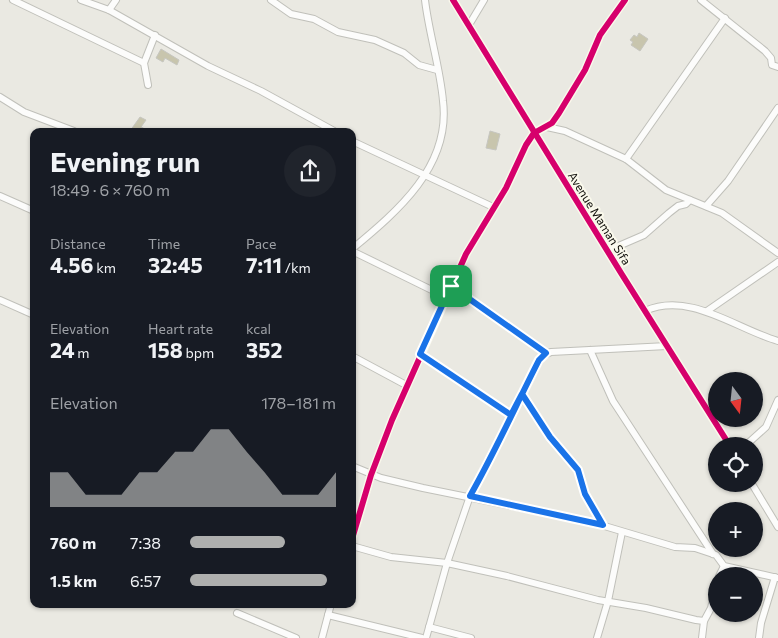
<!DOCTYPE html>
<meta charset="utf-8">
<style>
body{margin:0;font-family:Commissioner,sans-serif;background:#20242c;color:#f1f3f6;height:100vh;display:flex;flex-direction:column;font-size:19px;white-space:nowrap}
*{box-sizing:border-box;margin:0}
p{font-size:16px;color:#9ea1a6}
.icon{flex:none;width:28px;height:28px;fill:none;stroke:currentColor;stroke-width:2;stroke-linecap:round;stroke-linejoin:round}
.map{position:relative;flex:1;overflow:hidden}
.details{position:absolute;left:30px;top:128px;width:326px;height:480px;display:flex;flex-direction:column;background:#171b24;border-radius:10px;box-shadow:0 1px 4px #0004}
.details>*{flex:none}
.needle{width:32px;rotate:165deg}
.fabs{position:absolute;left:708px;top:372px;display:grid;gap:10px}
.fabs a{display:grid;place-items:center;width:55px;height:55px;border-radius:50%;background:#171b24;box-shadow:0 1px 4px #0004;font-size:25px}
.pin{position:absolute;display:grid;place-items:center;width:42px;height:42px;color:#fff;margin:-21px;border-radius:10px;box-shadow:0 2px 8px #0006}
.round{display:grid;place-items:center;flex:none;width:52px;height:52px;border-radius:26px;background:#20242c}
.overview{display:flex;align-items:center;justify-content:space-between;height:85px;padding:0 20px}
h1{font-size:28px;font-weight:700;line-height:38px}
.figures{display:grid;grid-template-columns:repeat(3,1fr);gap:8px;height:85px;padding:5px 20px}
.figures div{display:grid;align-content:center}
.figures b{font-size:21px;font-weight:700}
.figures small{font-size:14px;font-weight:400}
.figures p{font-size:14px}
.chart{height:140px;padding:10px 20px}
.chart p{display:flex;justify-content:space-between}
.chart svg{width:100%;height:90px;margin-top:5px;fill:#aeafae;opacity:.7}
ul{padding:0 20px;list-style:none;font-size:16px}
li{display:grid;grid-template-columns:80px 60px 1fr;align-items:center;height:38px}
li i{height:12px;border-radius:6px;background:#aeafae}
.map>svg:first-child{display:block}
</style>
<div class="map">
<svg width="778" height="638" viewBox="0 0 778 638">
<rect width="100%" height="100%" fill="#eae9e2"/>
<g fill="#c8c5ad" stroke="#c6c6c0">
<path d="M639 33 648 39 640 51 631 45 633 42 630 40 634 35 637 37Z"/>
<path d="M161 49 179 60 177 65 165 58 163 62 156 58Z"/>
<path d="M140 117 146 120 141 127 149 131H130Z"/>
<path d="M490 131 500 134 496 150 486 148Z"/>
</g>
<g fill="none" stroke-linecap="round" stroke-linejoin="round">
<g stroke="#c0c0ba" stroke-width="8">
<g id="street">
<path d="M13 0 144 63"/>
<path d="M81 0 109 10 208 66 261 91 334 131"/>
<path d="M271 0 291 14 314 19 338 32 375 40 404 53 419 65 437 70"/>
<path d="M453 0 621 273 730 446"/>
<path d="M701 0 765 51 771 58 772 65 778 67"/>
<path d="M109 10 116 0"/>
<path d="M469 25 484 0"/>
<path d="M148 85 144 63 155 35"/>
<path d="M0 97 24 112 74 131"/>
<path d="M547 127 565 131 626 159 666 190 722 213 778 253"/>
<path d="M352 141 493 207"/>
<path d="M626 159 725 18"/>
<path d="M0 196 34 211"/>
<path d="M706 206 728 181 778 108"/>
<path d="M352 249C398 211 451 166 443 101 440 67 429 34 425 0"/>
<path d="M352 251 446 297"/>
<path d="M607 251 644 235 669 213 678 206 686 204 690 200"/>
<path d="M451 286 546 353"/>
<path d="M0 300 34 315"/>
<path d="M645 311C690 291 736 329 778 341"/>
<path d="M707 311 778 262"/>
<path d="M590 350 613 401 713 554"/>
<path d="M420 354 511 415"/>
<path d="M352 356 406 385"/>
<path d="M522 394 550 437 578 471 585 493 603 525"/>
<path d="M745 446 766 427 778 400"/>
<path d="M352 466 381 478 423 488 591 522 675 547 695 548 716 555 724 566 778 578"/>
<path d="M752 484 778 527"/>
<path d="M352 539 371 475 392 420 466 254 506 188 526 145 534 133 552 123 559 113 585 70 600 35 625 0"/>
<path d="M352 546 391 557 447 563 507 576 598 600 646 608 696 620 704 621 711 608 716 587"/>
<path d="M719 576 724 566"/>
<path d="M237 613 296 638"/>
<path d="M328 615 422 638"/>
<path d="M429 627 471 638"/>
<path d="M322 638 331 604"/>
<path d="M426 638 447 563 470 496 542 356 551 352 667 346"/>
<path d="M597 638 608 601 622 532"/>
<path d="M702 638 704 621"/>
<path d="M759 638 761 623 775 577"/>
</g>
</g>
<use href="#street" stroke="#fcfcfb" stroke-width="6"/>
<g stroke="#faf9ec" stroke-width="9">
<g id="cycleway">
<path d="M453 0 621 273 730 446"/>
<path d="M352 539 371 475 392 420 466 254 506 188 526 145 534 133 552 123 559 113 585 70 600 35 625 0"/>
</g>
</g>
<use href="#cycleway" stroke="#d6006c" stroke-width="6"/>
</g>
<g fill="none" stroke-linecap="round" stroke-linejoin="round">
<g stroke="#fff" stroke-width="10">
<path id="route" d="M451 286 420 354 511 415 522 394 550 437 578 470 585 494 603 525 470 496C495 452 516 405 539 360L546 353 451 286"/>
</g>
<use href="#route" stroke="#1a73e8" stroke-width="6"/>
</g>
<g text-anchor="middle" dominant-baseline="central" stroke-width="4" stroke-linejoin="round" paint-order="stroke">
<g font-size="12" fill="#100f0b" stroke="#faf9ec">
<text transform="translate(600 218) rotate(58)">Avenue Maman Sifa</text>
</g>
</g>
</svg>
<div class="fabs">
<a><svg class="needle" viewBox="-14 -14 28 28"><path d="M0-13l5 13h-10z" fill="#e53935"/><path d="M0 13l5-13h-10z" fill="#9ea1a6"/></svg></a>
<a><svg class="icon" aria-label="locate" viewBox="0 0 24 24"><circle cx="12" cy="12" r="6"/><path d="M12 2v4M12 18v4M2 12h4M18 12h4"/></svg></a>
<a>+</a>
<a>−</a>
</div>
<div class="pin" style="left:451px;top:286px;background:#1e9e55"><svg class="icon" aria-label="arrive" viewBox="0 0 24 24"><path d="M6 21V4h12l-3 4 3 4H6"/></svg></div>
<section class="details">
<div class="overview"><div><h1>Evening run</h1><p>18:49 · 6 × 760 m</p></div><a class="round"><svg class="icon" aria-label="share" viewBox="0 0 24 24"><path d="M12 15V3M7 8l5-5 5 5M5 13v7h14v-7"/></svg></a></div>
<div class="figures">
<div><p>Distance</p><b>4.56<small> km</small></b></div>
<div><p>Time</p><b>32:45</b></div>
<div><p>Pace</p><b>7:11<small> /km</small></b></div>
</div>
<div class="figures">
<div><p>Elevation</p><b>24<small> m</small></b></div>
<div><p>Heart rate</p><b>158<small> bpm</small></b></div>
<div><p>kcal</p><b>352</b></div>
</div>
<div class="chart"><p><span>Elevation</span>178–181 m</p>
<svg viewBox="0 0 160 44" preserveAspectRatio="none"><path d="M0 44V27L10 27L20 38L30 38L40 38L50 27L60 27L70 17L80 17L90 6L100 6L110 17L120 27L130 38L140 38L150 38L160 27V44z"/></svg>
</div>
<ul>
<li><b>760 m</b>7:38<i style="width:65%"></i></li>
<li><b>1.5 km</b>6:57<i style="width:94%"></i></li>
</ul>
</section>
</div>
